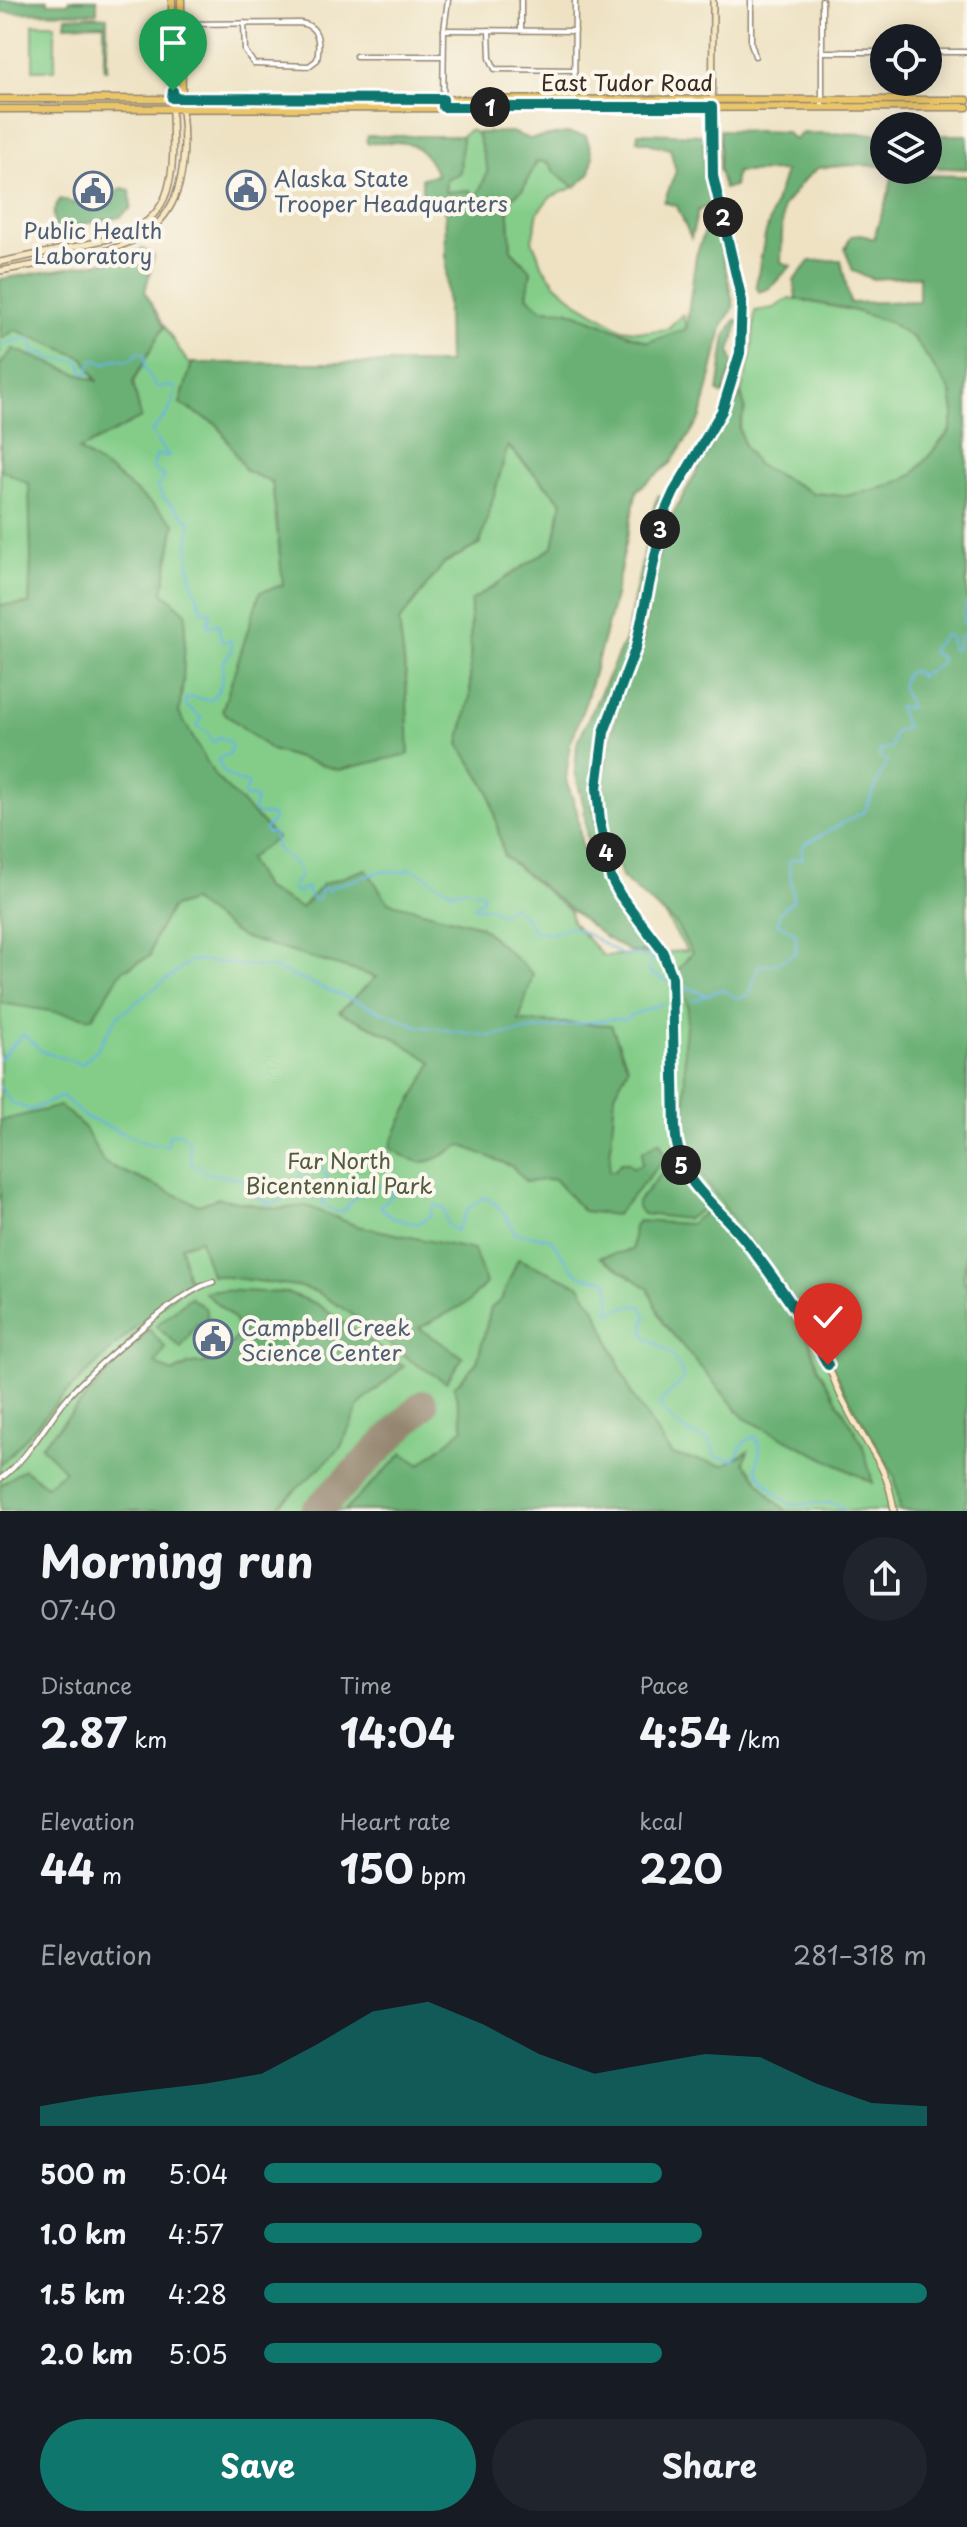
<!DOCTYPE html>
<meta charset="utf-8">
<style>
body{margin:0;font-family:"Playpen Sans",sans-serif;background:#20242c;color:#f1f3f6;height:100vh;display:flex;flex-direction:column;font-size:30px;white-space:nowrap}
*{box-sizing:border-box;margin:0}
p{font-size:26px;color:#9ea1a6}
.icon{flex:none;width:44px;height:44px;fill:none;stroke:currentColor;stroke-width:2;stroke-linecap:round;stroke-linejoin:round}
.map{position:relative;height:1511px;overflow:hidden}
.sheet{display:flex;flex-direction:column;background:#171b24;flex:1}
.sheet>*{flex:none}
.controls{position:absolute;left:870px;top:24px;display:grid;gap:16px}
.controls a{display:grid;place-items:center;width:72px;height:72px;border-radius:50%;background:#171b24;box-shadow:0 4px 20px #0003;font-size:40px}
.pin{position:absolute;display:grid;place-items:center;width:68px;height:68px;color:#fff;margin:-82px -34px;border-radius:50% 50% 50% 0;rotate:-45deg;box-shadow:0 0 8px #0007}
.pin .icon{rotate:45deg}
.km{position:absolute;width:40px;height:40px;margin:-20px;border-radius:50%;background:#222;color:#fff;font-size:22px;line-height:40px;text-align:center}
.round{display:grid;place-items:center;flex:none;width:84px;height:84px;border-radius:42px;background:#20242c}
.headline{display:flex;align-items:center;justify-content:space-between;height:136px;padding:0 40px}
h1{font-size:44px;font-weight:700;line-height:60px}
.metrics{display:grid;grid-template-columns:repeat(3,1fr);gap:12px;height:136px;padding:8px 40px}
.metrics div{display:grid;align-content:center}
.metrics b{font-size:40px;font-weight:700}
.metrics small{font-size:22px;font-weight:400}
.metrics p{font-size:22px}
.chart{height:224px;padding:16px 40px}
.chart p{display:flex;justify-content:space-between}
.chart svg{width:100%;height:144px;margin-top:8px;fill:#0f766e;opacity:.7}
.primary-button{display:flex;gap:16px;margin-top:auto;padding:16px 40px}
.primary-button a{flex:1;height:92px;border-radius:48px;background:#0f766e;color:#fff;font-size:32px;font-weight:700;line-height:92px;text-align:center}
.primary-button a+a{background:#20242c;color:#f1f3f6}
ul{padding:0 40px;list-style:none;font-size:26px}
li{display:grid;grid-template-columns:128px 96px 1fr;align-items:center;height:60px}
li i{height:20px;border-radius:10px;background:#0f766e}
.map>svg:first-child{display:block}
</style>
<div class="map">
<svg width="967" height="1511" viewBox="0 0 967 1511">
<rect width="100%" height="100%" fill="#fbf7ec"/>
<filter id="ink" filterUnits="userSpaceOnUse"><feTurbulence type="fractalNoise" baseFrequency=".0125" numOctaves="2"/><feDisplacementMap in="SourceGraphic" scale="16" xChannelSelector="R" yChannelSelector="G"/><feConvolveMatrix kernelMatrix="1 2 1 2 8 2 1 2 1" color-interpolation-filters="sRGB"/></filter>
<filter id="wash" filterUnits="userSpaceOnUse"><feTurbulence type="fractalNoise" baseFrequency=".006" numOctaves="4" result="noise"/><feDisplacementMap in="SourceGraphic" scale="32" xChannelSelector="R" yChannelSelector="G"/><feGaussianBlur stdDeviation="1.8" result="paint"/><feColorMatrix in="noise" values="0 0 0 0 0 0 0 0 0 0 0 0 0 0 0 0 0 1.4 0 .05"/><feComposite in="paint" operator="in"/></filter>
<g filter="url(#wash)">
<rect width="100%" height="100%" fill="#eee2c3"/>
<g fill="#84cd89" stroke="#607c54" stroke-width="2">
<rect x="33" y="24" width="22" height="46"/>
<path d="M469 130 477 133 488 171 476 200 445 192 446 179 460 173 462 136Z"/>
<path d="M537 161 549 163 554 172 575 187 550 197 538 212 532 240 543 267 557 285 577 302 622 329 643 332 667 329 683 314 686 329 648 342 566 310H542L527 296 531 271 511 250 508 201 523 189Z"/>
<path d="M0 294 147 355 164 326 188 363H192L180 404 218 425 228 442 296 452 405 613 444 563 480 544 507 446 562 502 553 547 471 601 470 697 462 731 469 759 489 791 504 856 570 911 572 922 603 956 687 951 655 899 810 515 905 494 967 413V1511H0Z"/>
<path d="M789 298 852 310 892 323 914 339 939 371 951 392 954 413 950 431 913 475 886 487 846 496 813 493 756 464 744 445 739 428 745 409 741 393 752 353 755 311 774 308Z"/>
</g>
<g fill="#6bb075" stroke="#536d4a" stroke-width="2">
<path d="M0 0H47L48 3H68L70 0H97V13L0 12Z"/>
<path d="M90 16 107 17V69H104V24L65 25 66 17Z"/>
<path d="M720 130 786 132 794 140 802 133 884 134V166L854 165 818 168 802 182 783 207 781 262 791 266 770 288 759 292 756 285 765 236 785 171 736 172 734 186 724 189 719 170Z"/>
<path d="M511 132 530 139 566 133 586 136 593 157 590 174 575 187 554 172 549 163 537 161 523 189 508 201 511 250 531 271 527 296 542 309 566 310 648 342 686 329 696 256 707 225 715 220 734 307 723 324 701 417 671 463 637 490 613 605 586 701 570 745 566 780 577 811 582 848 621 912 654 952H630L606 938 504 856 489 791 459 744 470 697 471 601 553 547 562 502 508 446 480 544 444 563 399 622 406 677 409 754 339 770 271 750 222 711 260 592 283 585 272 482 246 471 218 425 180 404 192 363H448L445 198H422V178L437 175C420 137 404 142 368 143L366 141 368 136H462L460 173 446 179 445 192 470 190 476 199 488 171 477 133Z"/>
<path d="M638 133 704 135C703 159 703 181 712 203L698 211 691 238 677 206 664 202 676 171 670 149 637 140Z"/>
<path d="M928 135H967V169L928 167Z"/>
<path d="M892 175 967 176V1252L963 1279 967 1287V1511H900L895 1477 842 1386 816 1331 706 1182 687 1148 684 1045 688 1008 678 970 692 953 676 924 623 879 605 828 603 778 617 707 643 640 662 533 741 393 745 409 739 428 744 445 756 464 813 493 846 496 886 487 913 475 950 431 954 413 951 392 914 339 891 323 852 310 796 299 794 280 810 261 841 260 850 303 919 301V276L873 279 853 271 845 249 851 236 862 235 874 239C879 216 890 199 892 175Z"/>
<path d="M122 188 130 190 131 208 120 217 57 229C51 218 53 209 60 199L83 206 111 205 117 192Z"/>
<path d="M143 249 154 256 145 292 164 326 133 382 141 418 79 450 113 473 175 523 163 592 186 613 183 683 179 713 215 776 277 838 248 859 265 889 301 908 323 884 366 869 388 902 480 926 533 974 519 1021 611 1025 628 1067 615 1094 609 1171H614L621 1163H629L633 1168 642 1164V1152L660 1141 666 1157 616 1215 583 1211 554 1179 526 1182 513 1167 461 1145C427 1164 425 1170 390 1148 399 1118 419 1092 432 1062L391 1036 339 1012 376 977 241 937 191 901 171 908 155 937 150 956 122 971 92 1018 0 1003V605L29 604 31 558 29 484 0 469V366L13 349 97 381 84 358 16 330 0 339V279L121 259Z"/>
<path d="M735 320H739L730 352 733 363 723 395 718 392 726 335Z"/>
<path d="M659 495 663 498 657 510 627 657 606 703 593 770 591 795 601 854 595 858 588 850 584 807 575 771 577 743 625 640 655 503Z"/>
<path d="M60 1106 84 1127 104 1163 199 1205 218 1198 277 1209 307 1206 357 1226 474 1250 486 1283 469 1302 419 1328 463 1357 446 1382 411 1361 350 1313 317 1292 296 1286 211 1275 200 1240 181 1246 187 1277 192 1281 134 1328 63 1396 0 1466V1121Z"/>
<path d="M673 1169 679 1170 705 1207 687 1219 643 1214 637 1207V1202L661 1174Z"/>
<path d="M709 1209 738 1239 809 1340 818 1368 862 1443 873 1483 744 1418 663 1323 648 1288 600 1257 632 1250 634 1226 638 1221 690 1224Z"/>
<path d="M518 1259 579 1285 596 1310 632 1395 672 1455 724 1465 748 1451 744 1462 774 1500 787 1511H344L403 1453 420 1465 464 1428 454 1387 477 1362 491 1308 501 1300Z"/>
<path d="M214 1290 289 1293 317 1304 404 1366 360 1404 340 1449 273 1511H0V1485L24 1469 46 1486 65 1471 41 1446 149 1329 166 1348 155 1363 172 1373 190 1364 218 1362 241 1330 231 1316 204 1292Z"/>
<path d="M190 1297 205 1308 208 1317 196 1325 181 1348 156 1326Z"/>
</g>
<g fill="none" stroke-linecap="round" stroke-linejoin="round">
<g stroke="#69b3e1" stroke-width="2">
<path d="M0 347 7 343 29 338 34 346 33 354 45 353 50 359 76 360 81 363 83 372 89 373 90 364 96 360 105 364 116 359 128 361 140 352 145 356 144 367 156 387 173 386 176 391C173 400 170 410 165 417 160 423 155 424 152 432L158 443 169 456 165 457 160 454 156 456 153 467 157 473 164 475 163 481 157 486 164 498 191 522C185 559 189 578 203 612L211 611 207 626 218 624 222 642 231 640 232 651 223 662C223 679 223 687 211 700L187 697 185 705 202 718 197 726 207 732 213 743 219 737 230 742 231 748 229 754 218 759C221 773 233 781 246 782L249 785 244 794 246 798 251 796 256 798 254 810 257 814 272 815 274 820 265 829 267 833 273 832 276 848 297 866 300 876 293 886 294 891 298 893 307 887 309 896 317 901 320 897 319 891 324 888 328 891 332 887 382 871 403 872 411 868 452 892 463 889 483 893V899L476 904 475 908 490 907 499 915 513 906 528 920 533 931 552 933 569 927 584 932 624 956 636 954 654 959 647 971 669 982"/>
<path d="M967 603 963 623 967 625"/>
<path d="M677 984 707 995"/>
<path d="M693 1001 722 989 739 999 751 992 758 966 776 964 796 952V933L778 924 779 913 793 900C794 886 787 873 790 860L803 858 801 850 805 844 865 811 887 761 879 756 881 750 891 748 894 733 906 727 898 707 910 708C907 691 895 690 907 673L915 671 920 677 941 662V657L932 653 933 648 945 635 950 636 952 650 956 649 960 637 967 632"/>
<path d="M0 1059 23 1034 43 1052 82 1064 97 1049 118 1016 192 960 273 968 418 1026 490 1036 611 1019 626 1020 629 1016 662 1004"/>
<path d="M0 1087 12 1103 31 1110 63 1096 83 1116 148 1144 167 1145 170 1134 180 1133 189 1140 191 1163 207 1173 235 1178 249 1183 257 1197 272 1204C296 1196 297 1184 304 1160L313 1157 323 1169 333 1194 321 1202 333 1211 342 1212 365 1188 388 1185 393 1195 380 1206 392 1218 417 1224 430 1216 434 1204 444 1209 447 1224 456 1231 469 1208 484 1197C499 1204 508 1217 515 1233L551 1239C561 1251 572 1275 587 1278 594 1279 599 1278 607 1280L611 1296 609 1313 628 1306H641L646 1316 643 1328 646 1338C666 1348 677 1356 683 1377 677 1389 666 1394 659 1405 673 1425 687 1434 710 1441L716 1457 734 1460 744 1442 755 1436 760 1448 756 1470 773 1491 791 1505 831 1503 842 1507 844 1511"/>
</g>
<path stroke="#948670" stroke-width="30" d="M316 1511 423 1405"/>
</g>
</g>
<g filter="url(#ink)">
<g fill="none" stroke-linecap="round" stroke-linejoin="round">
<g stroke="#948670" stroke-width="7">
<g id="street">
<path d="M521 0V29"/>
<path d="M751 0V43L755 56"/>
<path d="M181 24 300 23C320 26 320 43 317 60L309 66 254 64 245 51 244 23"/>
<path d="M444 30 575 31"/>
<path d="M489 30 490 58 495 69 574 70"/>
<path d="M823 52H884"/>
<path d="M928 52H967"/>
<path d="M356 56H443"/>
<path d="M443 107 444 30 448 0"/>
<path d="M574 107 575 0"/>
<path d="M822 107V0"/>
<path d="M0 1479C27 1460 45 1425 66 1399 90 1371 180 1290 213 1282"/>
</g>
</g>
<g stroke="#948670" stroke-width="8">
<g id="secondary">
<path d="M713 0 712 166 740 283 743 321 741 348 726 402 674 492 664 514 636 647 604 732 597 788 600 822 611 878 625 902 662 950 672 977 675 1127C678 1186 711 1198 744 1239 774 1276 804 1318 826 1361 833 1376 838 1392 846 1406 866 1448 887 1461 894 1511"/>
<path d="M0 262C24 257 48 252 73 247 113 238 159 232 169 184 175 161 172 134 172 110"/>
<path d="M0 271C112 249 198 257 182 110"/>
</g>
</g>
<g stroke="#948670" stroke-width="9">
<g id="primary">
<path d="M172 0V103"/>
<path d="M181 0 182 102"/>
<path d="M0 99 967 100"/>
<path d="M0 109 967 107"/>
</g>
</g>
<use href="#street" stroke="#fff" stroke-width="4"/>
<use href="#secondary" stroke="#f7e8c3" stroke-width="5"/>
<use href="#primary" stroke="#ebc669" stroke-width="6"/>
</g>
</g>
<g fill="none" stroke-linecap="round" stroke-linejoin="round" filter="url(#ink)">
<g stroke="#fff" stroke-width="16">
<path id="route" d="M173 91 172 98 443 99V107H712L713 176 742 301 740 353 722 411 674 492 664 514 636 647 604 732 597 788 600 822 611 878 620 895 662 950 672 977 675 1127C678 1187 712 1198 745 1240 775 1279 805 1321 828 1365"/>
</g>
<use href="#route" stroke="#0f766e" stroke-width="10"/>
</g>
<defs>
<g id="civic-ring" transform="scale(2)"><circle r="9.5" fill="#fbf7ec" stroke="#5c6f8a" stroke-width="1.5"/><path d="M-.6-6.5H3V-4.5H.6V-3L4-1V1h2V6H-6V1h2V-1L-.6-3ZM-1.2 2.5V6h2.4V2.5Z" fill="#5c6f8a"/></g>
</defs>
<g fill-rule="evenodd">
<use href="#civic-ring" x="246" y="190"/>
<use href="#civic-ring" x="93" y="191"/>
<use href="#civic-ring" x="213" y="1339"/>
</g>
<g text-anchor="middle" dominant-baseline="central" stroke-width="8" stroke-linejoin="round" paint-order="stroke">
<g font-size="22" fill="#3b2a1e" stroke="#fbf7ec">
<text x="627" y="81">East Tudor Road</text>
</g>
<g font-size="22" fill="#4e5e75" stroke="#fbf7ec" text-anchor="start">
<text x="274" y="177">Alaska State<tspan x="274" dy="25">Trooper Headquarters</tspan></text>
<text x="93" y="229" text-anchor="middle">Public Health<tspan x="93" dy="25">Laboratory</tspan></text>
<text x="241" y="1326">Campbell Creek<tspan x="241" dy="25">Science Center</tspan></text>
</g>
<g font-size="22" fill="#515b3e" stroke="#fbf7ec">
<text x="339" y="1159">Far North<tspan x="339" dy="25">Bicentennial Park</tspan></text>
</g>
</g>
</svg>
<div class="controls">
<a><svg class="icon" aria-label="locate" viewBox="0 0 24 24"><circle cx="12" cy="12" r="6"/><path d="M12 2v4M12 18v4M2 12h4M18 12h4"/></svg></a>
<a><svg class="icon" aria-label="layers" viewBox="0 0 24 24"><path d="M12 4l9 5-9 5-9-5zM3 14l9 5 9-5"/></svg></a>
</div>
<div class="pin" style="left:173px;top:91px;background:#1e9e55"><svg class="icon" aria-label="arrive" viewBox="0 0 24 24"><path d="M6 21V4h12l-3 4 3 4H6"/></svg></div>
<div class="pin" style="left:828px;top:1365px;background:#d93025"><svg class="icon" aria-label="check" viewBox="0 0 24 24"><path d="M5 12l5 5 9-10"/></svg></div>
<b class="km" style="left:490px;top:107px">1</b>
<b class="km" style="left:723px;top:217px">2</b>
<b class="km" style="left:660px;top:529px">3</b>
<b class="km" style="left:606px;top:852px">4</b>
<b class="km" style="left:681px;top:1165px">5</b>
</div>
<section class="sheet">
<div class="headline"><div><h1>Morning run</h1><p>07:40</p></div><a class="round"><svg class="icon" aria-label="share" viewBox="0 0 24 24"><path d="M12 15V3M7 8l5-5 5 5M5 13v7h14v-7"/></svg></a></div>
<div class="metrics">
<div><p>Distance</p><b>2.87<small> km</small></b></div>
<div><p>Time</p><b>14:04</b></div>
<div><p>Pace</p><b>4:54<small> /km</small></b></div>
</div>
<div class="metrics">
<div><p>Elevation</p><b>44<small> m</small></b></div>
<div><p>Heart rate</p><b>150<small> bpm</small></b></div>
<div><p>kcal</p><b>220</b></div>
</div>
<div class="chart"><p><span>Elevation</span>281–318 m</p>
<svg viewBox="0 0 160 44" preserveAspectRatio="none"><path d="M0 44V38L10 35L20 33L30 31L40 28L50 19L60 9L70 6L80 13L90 22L100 28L110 25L120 22L130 23L140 31L150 37L160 38V44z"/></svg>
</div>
<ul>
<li><b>500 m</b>5:04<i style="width:60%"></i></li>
<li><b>1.0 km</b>4:57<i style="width:66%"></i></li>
<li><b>1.5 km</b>4:28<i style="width:100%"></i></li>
<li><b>2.0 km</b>5:05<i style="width:60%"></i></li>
</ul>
<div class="primary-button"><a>Save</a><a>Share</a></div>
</section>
